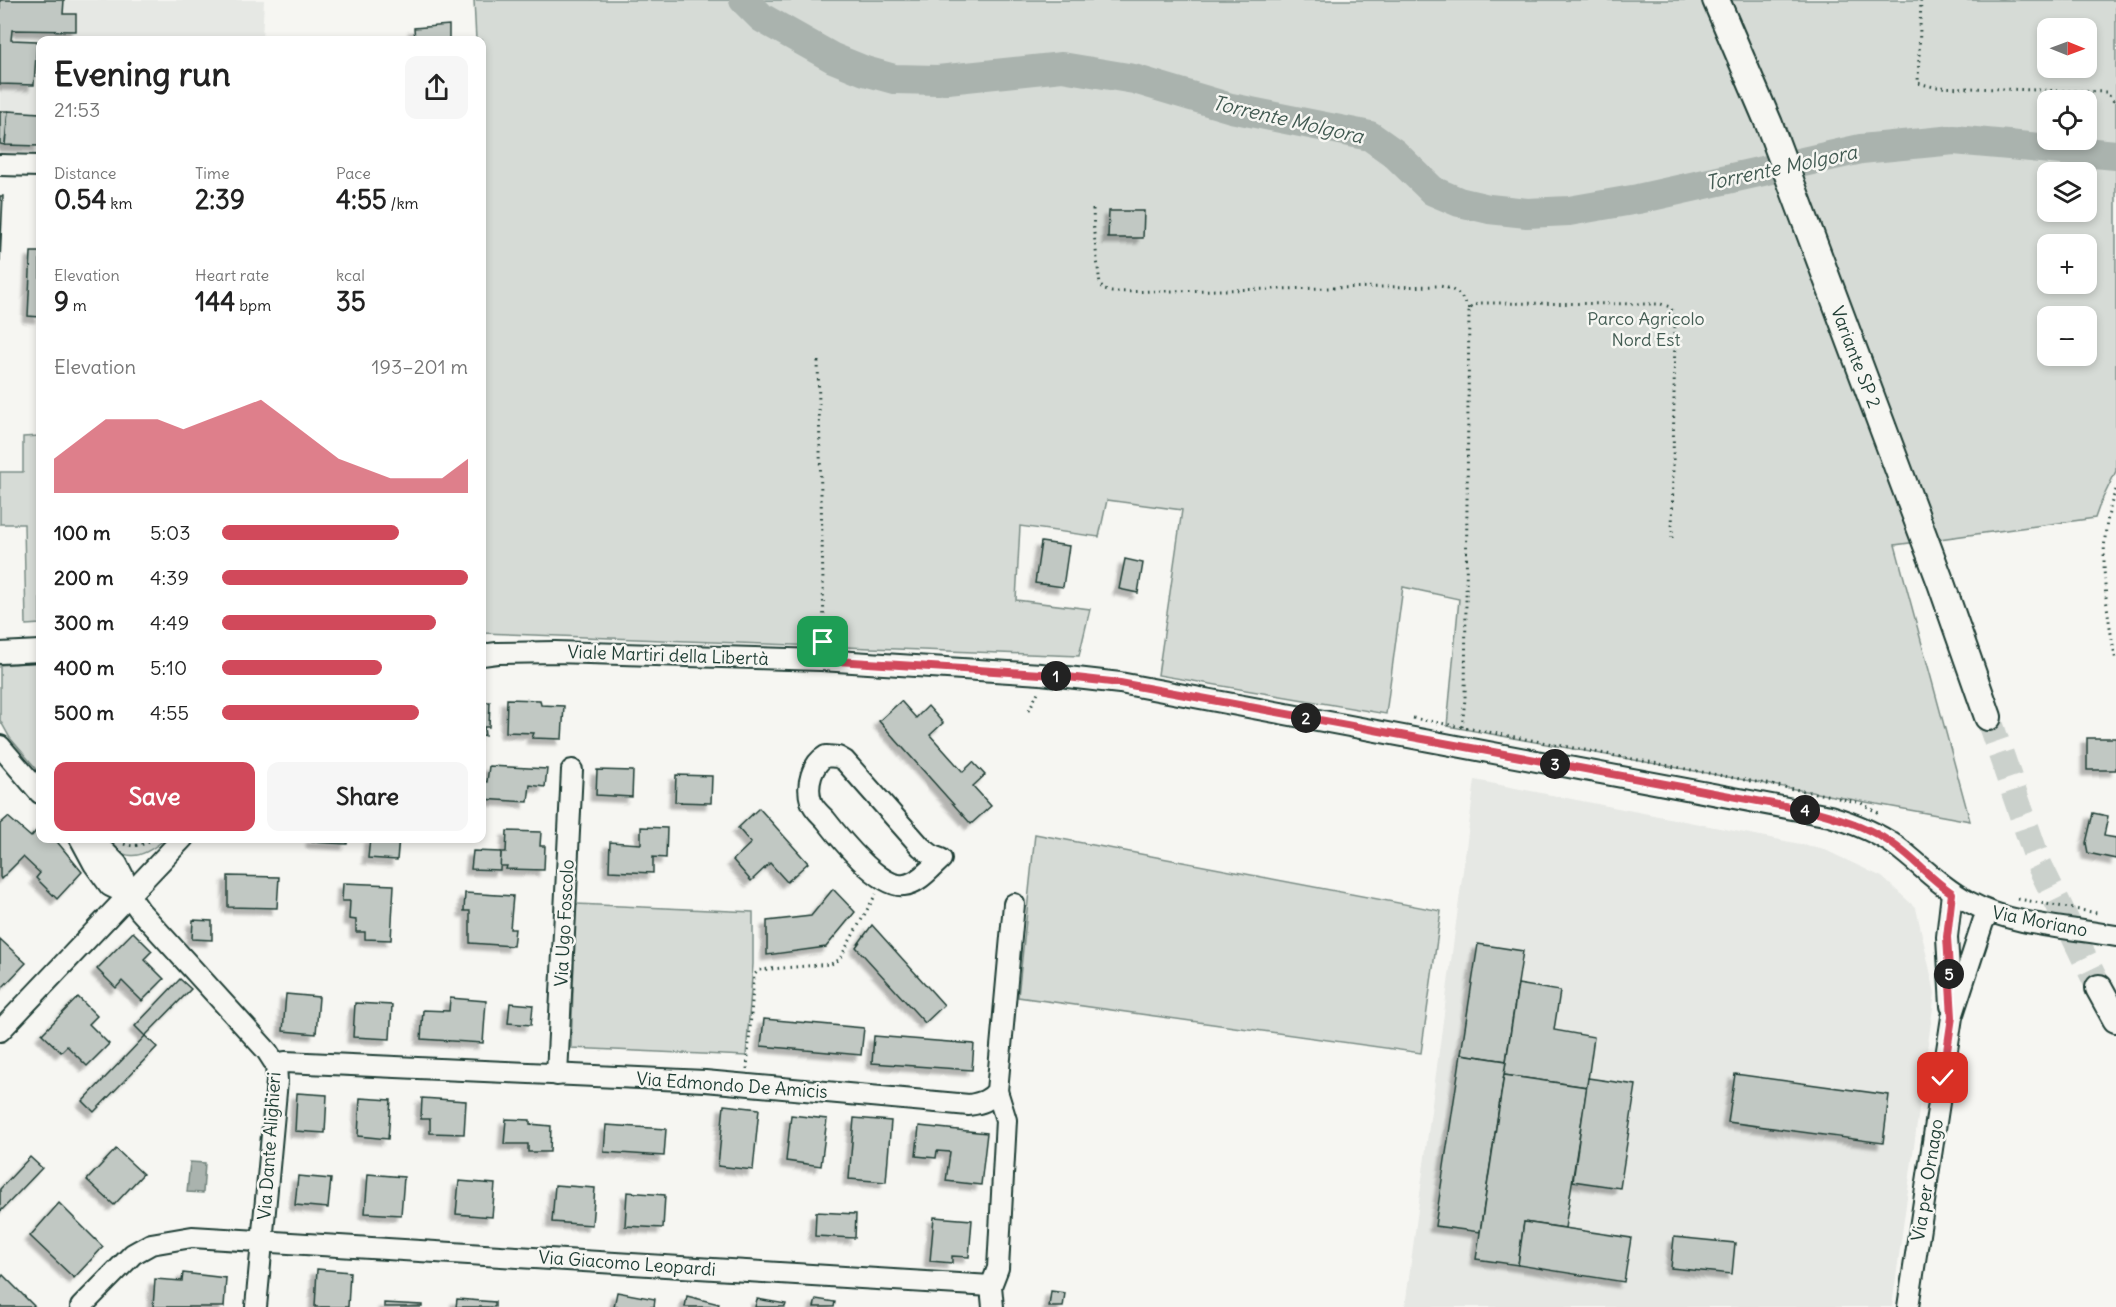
<!DOCTYPE html>
<meta charset="utf-8">
<style>
body{margin:0;font-family:Delius,sans-serif;background:#f6f6f6;color:#222;height:100vh;display:flex;flex-direction:column;font-size:22px;white-space:nowrap}
*{box-sizing:border-box;margin:0}
p{font-size:20px;color:#767676}
.icon{flex:none;width:33px;height:33px;fill:none;stroke:currentColor;stroke-width:2;stroke-linecap:round;stroke-linejoin:round}
.map{position:relative;flex:1;overflow:hidden}
.side{position:absolute;left:36px;top:36px;width:450px;height:807px;display:flex;flex-direction:column;background:#fff;border-radius:12px;box-shadow:0 3px 9px #0003}
.side>*{flex:none}
.needle{width:39px;rotate:91deg}
.controls{position:absolute;left:2037px;top:18px;display:grid;gap:12px}
.controls a{display:grid;place-items:center;width:60px;height:60px;border-radius:12px;background:#fff;box-shadow:0 3px 9px #0003;font-size:30px}
.pin{position:absolute;display:grid;place-items:center;width:51px;height:51px;color:#fff;margin:-26px;border-radius:12px;box-shadow:0 3px 9px #0006}
.km{position:absolute;width:30px;height:30px;margin:-15px;border-radius:50%;background:#222;color:#fff;font-size:16px;line-height:30px;text-align:center}
.round{display:grid;place-items:center;flex:none;width:63px;height:63px;border-radius:12px;background:#f6f6f6}
.head{display:flex;align-items:center;justify-content:space-between;height:102px;padding:0 18px}
h1{font-size:33px;font-weight:700;line-height:45px}
.metrics{display:grid;grid-template-columns:repeat(3,1fr);gap:9px;height:102px;padding:6px 18px}
.metrics div{display:grid;align-content:center}
.metrics b{font-size:26px;font-weight:700}
.metrics small{font-size:16px;font-weight:400}
.metrics p{font-size:16px}
.chart{height:168px;padding:12px 18px}
.chart p{display:flex;justify-content:space-between}
.chart svg{width:100%;height:108px;margin-top:6px;fill:#d1495b;opacity:.7}
.action{display:flex;gap:12px;margin-top:auto;padding:12px 18px}
.action a{flex:1;height:69px;border-radius:12px;background:#d1495b;color:#fff;font-size:24px;font-weight:700;line-height:69px;text-align:center}
.action a+a{background:#f6f6f6;color:#222}
ul{padding:0 18px;list-style:none;font-size:20px}
li{display:grid;grid-template-columns:96px 72px 1fr;align-items:center;height:45px}
li i{height:15px;border-radius:8px;background:#d1495b}
.map>svg:first-child{display:block}
</style>
<div class="map">
<svg width="2116" height="1307" viewBox="0 0 2116 1307">
<defs>
<filter id="shadow"><feDropShadow dx="-5.5" dy="5.5" stdDeviation="1.5" flood-color="#0004"/></filter>
</defs>
<rect width="100%" height="100%" fill="#f6f6f2"/>
<filter id="ink" filterUnits="userSpaceOnUse"><feTurbulence type="fractalNoise" baseFrequency=".0167" numOctaves="2"/><feDisplacementMap in="SourceGraphic" scale="12" xChannelSelector="R" yChannelSelector="G"/><feConvolveMatrix kernelMatrix="1 2 1 2 8 2 1 2 1" color-interpolation-filters="sRGB"/></filter>
<g filter="url(#ink)">
<g fill="#e6e8e4">
<path d="M0 0H264L262 40H40V157L0 155Z"/>
<path d="M1475 780 1821 848 1882 877 1916 908 1935 993 1892 1307H1405Z"/>
</g>
<g fill="#d6dbd6" stroke="#7a8c85" stroke-width="1.5" fill-rule="evenodd">
<path d="M474 0H2116V471L2100 504 2095 518 1895 545 1970 821 1447 726 1459 599 1403 587 1386 714 1158 675 1182 510 1107 500 1099 537 1020 526 1016 600 1090 609 1079 656 482 633V40H476ZM2048 28H2086V68H2048ZM2048 100H2086V140H2048ZM2048 172H2086V212H2048ZM2048 244H2086V284H2048ZM2048 316H2086V356H2048Z"/>
<path d="M40 436V624L26 625 24 524H0V472H23V437Z"/>
<path d="M40 662V773L10 738 0 720V665Z"/>
<path d="M1035 834 1441 911 1421 1053 1018 997Z"/>
<path d="M98 839H165C136 863 127 859 98 839Z"/>
<path d="M576 904 753 912V964L746 1056 571 1048Z"/>
</g>
<path fill="#aab3ae" stroke="#72847d" stroke-width="1.5" d="M190 1162 205 1163 203 1193 187 1192Z"/>
<g fill="none" stroke-linecap="round" stroke-linejoin="round">
<path stroke="#aab3ae" stroke-width="30" d="M744 0 762 18 833 58 865 71 894 79 938 80 1062 67 1134 79 1231 108 1370 136 1394 153 1433 191 1459 202 1489 209 1527 213 1569 211 1638 199 1861 149 1954 140 2116 155"/>
</g>
<g fill="#c1c8c3" stroke="#1f3d34" stroke-width="1.5" filter="url(#shadow)">
<path d="M0 0H64L63 14H76V31L12 30 11 40 37 41 34 85 0 84Z"/>
<path d="M449 25V40H415L414 28Z"/>
<path d="M0 111H8L5 145 0 144Z"/>
<path d="M8 111 40 113V146L5 145Z"/>
<path d="M0 196H3L0 262Z"/>
<path d="M1109 211H1144L1143 238H1108Z"/>
<path d="M31 252H40V317L28 316Z"/>
<path d="M1041 542 1069 546 1063 587 1035 583Z"/>
<path d="M1125 559 1143 563 1138 593 1119 589Z"/>
<path d="M507 699 540 700 541 705 564 706 562 739 532 738 534 733 506 732Z"/>
<path d="M901 701 916 718 928 706 943 723 930 735 963 772 973 762 985 775 973 786 991 806 971 824 879 721Z"/>
<path d="M482 702H490L489 727H484L485 736 482 735Z"/>
<rect x="2087" y="738" width="29" height="32"/>
<path d="M489 766 547 769 545 787 530 785 528 802 482 799V782H487Z"/>
<path d="M597 770 633 771 632 797 596 795Z"/>
<path d="M676 775 712 776 711 803 675 802Z"/>
<path d="M759 808 808 863 787 882 770 863 751 881 733 860 751 843 738 828Z"/>
<path d="M2093 813 2108 816 2104 836 2116 838V859L2088 853 2086 843Z"/>
<path d="M8 817 31 837 40 826V838H54L82 872 57 899 36 878 40 873 23 857 1 879 0 877V824Z"/>
<path d="M641 827 667 828 666 858 653 857V873L609 871 610 842 641 844Z"/>
<path d="M507 831 541 832 540 846H545L544 870 506 869 507 866H500L501 852H506Z"/>
<path d="M312 838H348L347 844 312 842Z"/>
<path d="M370 838H399L397 860 368 858Z"/>
<path d="M473 851 501 852 500 870 471 869Z"/>
<path d="M228 876 279 877 277 908 228 907Z"/>
<path d="M343 883 394 885 391 940 365 939V932H356V920L349 919 350 901H342Z"/>
<path d="M833 889 855 912 826 947 767 955V921L811 916Z"/>
<path d="M465 893 513 896 510 929H515L513 946 470 943V911H464Z"/>
<path d="M193 920 212 921V940L192 939Z"/>
<path d="M872 925 944 1005 925 1023 856 947Z"/>
<path d="M133 932 152 951 144 959 164 979 142 1001 122 981 116 988 97 969Z"/>
<path d="M0 939 26 963 0 990Z"/>
<path d="M1478 944 1523 951 1506 1061 1461 1054Z"/>
<path d="M180 979 191 989 145 1036 135 1026Z"/>
<path d="M1518 984 1560 991 1554 1030 1594 1037 1587 1087 1504 1075Z"/>
<path d="M286 994 319 997 316 1034 283 1031Z"/>
<path d="M78 997 97 1016 89 1024 109 1044 87 1066 67 1046 61 1052 42 1034Z"/>
<path d="M450 998 486 1001 483 1043 421 1039 423 1010 449 1011Z"/>
<path d="M355 1003 392 1005 390 1039 353 1037Z"/>
<path d="M510 1003 533 1005 531 1025 508 1023Z"/>
<path d="M764 1019 864 1028 861 1055 761 1046Z"/>
<path d="M145 1036 157 1047 94 1112 83 1101Z"/>
<path d="M874 1036 974 1044 972 1070 872 1063Z"/>
<path d="M1461 1054 1506 1061 1480 1232 1435 1226Z"/>
<path d="M1735 1074 1889 1095 1883 1143 1728 1122Z"/>
<path d="M1504 1075 1587 1087 1565 1228 1524 1222 1518 1265 1476 1259Z"/>
<path d="M1588 1078 1636 1085 1620 1188 1573 1181Z"/>
<path d="M297 1093 327 1095 325 1133 295 1131Z"/>
<path d="M360 1098 391 1100 388 1139 358 1136Z"/>
<path d="M422 1098 466 1101 464 1134 430 1133V1119H421Z"/>
<path d="M724 1105 759 1109 753 1170 718 1166Z"/>
<path d="M791 1115 827 1119 821 1166 786 1161Z"/>
<path d="M854 1118 891 1121 886 1182 849 1179Z"/>
<path d="M506 1119 530 1120V1124L551 1126 550 1152H528V1144H504Z"/>
<path d="M606 1125 666 1129 664 1156 604 1152Z"/>
<path d="M919 1126 987 1133 981 1185 946 1181 950 1152 937 1151 936 1158 916 1156Z"/>
<path d="M116 1149 143 1174 114 1205 87 1180Z"/>
<path d="M30 1157 42 1168 0 1212V1189Z"/>
<path d="M368 1174 404 1177 401 1215 365 1213Z"/>
<path d="M298 1176 331 1179 328 1208 295 1205Z"/>
<path d="M459 1181 495 1184 492 1217 456 1214Z"/>
<path d="M555 1185 595 1188 592 1225 552 1222Z"/>
<path d="M627 1192 665 1195 663 1228 625 1226Z"/>
<path d="M59 1203 103 1247 74 1278 30 1236Z"/>
<path d="M816 1212 856 1214 855 1238 815 1236Z"/>
<path d="M934 1217 972 1220 969 1257 952 1256V1263L930 1261Z"/>
<path d="M1524 1222 1631 1238 1624 1282 1518 1265Z"/>
<path d="M1674 1237 1735 1243 1732 1274 1671 1268Z"/>
<path d="M317 1269 350 1272 348 1307H315Z"/>
<path d="M183 1273 226 1278 224 1307H153L155 1279 182 1281Z"/>
<path d="M3 1275 35 1307H0V1279Z"/>
<path d="M1051 1291 1065 1293 1063 1307H1049Z"/>
<path d="M617 1292 655 1299 654 1307H614Z"/>
<path d="M687 1296 719 1304 718 1307H685Z"/>
<path d="M457 1299 495 1302V1307H456Z"/>
<path d="M757 1299 786 1304 785 1307H755Z"/>
<path d="M816 1299 835 1302 834 1307H814Z"/>
<path d="M384 1303 422 1305V1307H384Z"/>
</g>
<g fill="none" stroke-linecap="round" stroke-linejoin="round">
<path stroke="#cbd1cc" stroke-width="26" stroke-dasharray="26 13" stroke-linecap="butt" d="M1988 717 2039 864 2099 988"/>
<g stroke="#1f3d34" stroke-width="24">
<g id="minor">
<path d="M0 165 40 166"/>
<path d="M0 653 40 651"/>
<path d="M482 655 497 653 555 652 821 660 1041 674 1120 683 1830 816C1853 823 1876 832 1896 846 1921 865 1941 887 1969 902 2010 925 2070 928 2116 936"/>
<path d="M0 746 40 793"/>
<path d="M826 756 838 757 845 761 921 847 933 856 941 859C931 868 918 884 904 885 880 889 839 837 825 819 820 814 813 808 811 801 806 785 812 764 826 756Z"/>
<path d="M80 838 94 864 110 886 129 895"/>
<path d="M83 841 105 852 117 864 123 876 129 895 140 911 267 1051 276 1065 277 1081 256 1307"/>
<path d="M1951 1006 1947 937 1952 893"/>
<path d="M0 1031 183 838"/>
<path d="M276 1065 285 1062 705 1081 969 1105C981 1103 989 1101 997 1091L1014 904"/>
<path d="M557 1075 572 770"/>
<path d="M81 1307 133 1254 151 1244 192 1237 991 1286"/>
<path d="M993 1307 991 1286 998 1268 1006 1120 997 1091"/>
<path d="M1908 1307 1952 1017 1983 922 1989 912"/>
</g>
</g>
<g stroke="#1f3d34" stroke-width="30">
<g id="major">
<path d="M1716 0 1769 124 1941 583 1988 717"/>
<path d="M2099 988 2116 1019"/>
</g>
</g>
<g stroke="#1f3d34" stroke-width="3" stroke-dasharray="1.5 4.5" stroke-linecap="butt">
<path d="M1921 0 1918 83 1934 87 2106 92 2116 104"/>
<path d="M1093 209 1094 233 1100 285 1104 290 1112 292 1439 286C1454 288 1462 295 1469 309"/>
<path d="M818 361 824 627 823 644"/>
<path d="M2116 490C2095 541 2106 609 2116 661"/>
<path d="M1029 710 1038 692"/>
<path d="M1413 718 1831 796"/>
<path d="M1462 727 1465 699 1469 309 1479 303 1661 304 1670 307 1674 314 1675 326 1672 538"/>
<path d="M1838 798 1861 803 1882 815"/>
<path d="M124 844C136 848 145 844 156 838"/>
<path d="M2018 899 2097 913"/>
<path d="M747 1069 754 975 759 970 831 964 839 960 876 894"/>
</g>
<use href="#minor" stroke="#f6f6f2" stroke-width="20"/>
<use href="#major" stroke="#f6f6f2" stroke-width="26"/>
</g>
</g>
<g fill="none" stroke-linecap="round" stroke-linejoin="round" filter="url(#ink)">
<g stroke="#fff" stroke-width="12">
<path id="route" d="M823 642 821 660 1041 674 1120 683 1817 812C1846 820 1874 829 1898 848 1917 862 1932 880 1952 893L1947 937 1952 1017 1943 1078"/>
</g>
<use href="#route" stroke="#d1495b" stroke-width="8"/>
</g>
<g text-anchor="middle" dominant-baseline="central" stroke-width="5" stroke-linejoin="round" paint-order="stroke">
<g font-size="18" fill="#445d54" stroke="#f6f6f2">
<text x="1646" y="318">Parco Agricolo<tspan x="1646" dy="21">Nord Est</tspan></text>
</g>
<g font-size="18" fill="#1f3d34" stroke="#f6f6f2">
<text transform="translate(1856 357) rotate(69)">Variante SP 2</text>
<text transform="translate(668 655) rotate(2)">Viale Martiri della Libertà</text>
<text transform="translate(2040 921) rotate(11)">Via Moriano</text>
<text transform="translate(564 923) rotate(-87)">Via Ugo Foscolo</text>
<text transform="translate(732 1085) rotate(4)">Via Edmondo De Amicis</text>
<text transform="translate(269 1146) rotate(-86)">Via Dante Alighieri</text>
<text transform="translate(1927 1180) rotate(-81)">Via per Ornago</text>
<text transform="translate(627 1263) rotate(4)">Via Giacomo Leopardi</text>
</g>
<g font-size="20" font-style="italic" fill="#425a52" stroke="#f6f6f2">
<text transform="translate(1288 119) rotate(13)">Torrente Molgora</text>
<text transform="translate(1781 167) rotate(-12)">Torrente Molgora</text>
</g>
</g>
</svg>
<div class="controls">
<a><svg class="needle" viewBox="-14 -14 28 28"><path d="M0-13l5 13h-10z" fill="#e53935"/><path d="M0 13l5-13h-10z" fill="#767676"/></svg></a>
<a><svg class="icon" aria-label="locate" viewBox="0 0 24 24"><circle cx="12" cy="12" r="6"/><path d="M12 2v4M12 18v4M2 12h4M18 12h4"/></svg></a>
<a><svg class="icon" aria-label="layers" viewBox="0 0 24 24"><path d="M12 4l9 5-9 5-9-5zM3 14l9 5 9-5"/></svg></a>
<a>+</a>
<a>−</a>
</div>
<div class="pin" style="left:823px;top:642px;background:#1e9e55"><svg class="icon" aria-label="arrive" viewBox="0 0 24 24"><path d="M6 21V4h12l-3 4 3 4H6"/></svg></div>
<div class="pin" style="left:1943px;top:1078px;background:#d93025"><svg class="icon" aria-label="check" viewBox="0 0 24 24"><path d="M5 12l5 5 9-10"/></svg></div>
<b class="km" style="left:1056px;top:676px">1</b>
<b class="km" style="left:1306px;top:718px">2</b>
<b class="km" style="left:1555px;top:764px">3</b>
<b class="km" style="left:1805px;top:810px">4</b>
<b class="km" style="left:1949px;top:974px">5</b>
<section class="side">
<div class="head"><div><h1>Evening run</h1><p>21:53</p></div><a class="round"><svg class="icon" aria-label="share" viewBox="0 0 24 24"><path d="M12 15V3M7 8l5-5 5 5M5 13v7h14v-7"/></svg></a></div>
<div class="metrics">
<div><p>Distance</p><b>0.54<small> km</small></b></div>
<div><p>Time</p><b>2:39</b></div>
<div><p>Pace</p><b>4:55<small> /km</small></b></div>
</div>
<div class="metrics">
<div><p>Elevation</p><b>9<small> m</small></b></div>
<div><p>Heart rate</p><b>144<small> bpm</small></b></div>
<div><p>kcal</p><b>35</b></div>
</div>
<div class="chart"><p><span>Elevation</span>193–201 m</p>
<svg viewBox="0 0 160 44" preserveAspectRatio="none"><path d="M0 44V30L10 22L20 14L30 14L40 14L50 18L60 14L70 10L80 6L90 14L100 22L110 30L120 34L130 38L140 38L150 38L160 30V44z"/></svg>
</div>
<ul>
<li><b>100 m</b>5:03<i style="width:72%"></i></li>
<li><b>200 m</b>4:39<i style="width:100%"></i></li>
<li><b>300 m</b>4:49<i style="width:87%"></i></li>
<li><b>400 m</b>5:10<i style="width:65%"></i></li>
<li><b>500 m</b>4:55<i style="width:80%"></i></li>
</ul>
<div class="action"><a>Save</a><a>Share</a></div>
</section>
</div>
